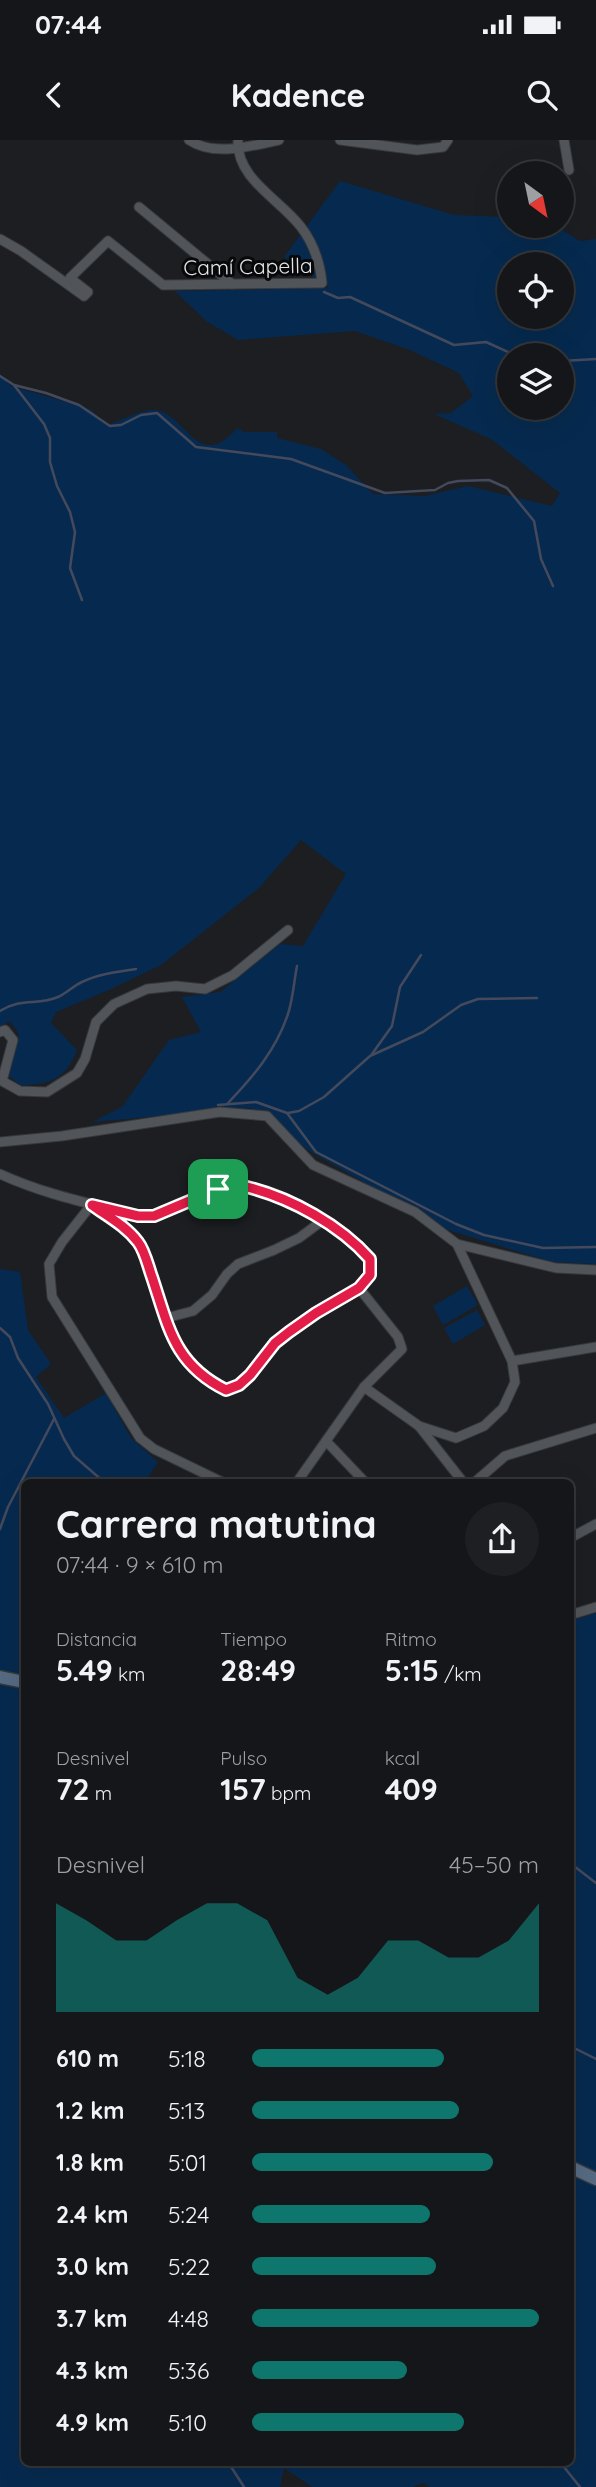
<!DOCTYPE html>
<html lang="es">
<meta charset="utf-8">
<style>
body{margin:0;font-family:Quicksand,sans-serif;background:#1e1f22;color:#f1f3f6;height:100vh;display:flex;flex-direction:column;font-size:26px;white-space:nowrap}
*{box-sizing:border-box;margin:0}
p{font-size:23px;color:#9d9fa2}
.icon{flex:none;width:38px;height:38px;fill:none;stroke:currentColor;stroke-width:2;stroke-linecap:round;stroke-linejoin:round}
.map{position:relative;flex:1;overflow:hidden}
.panel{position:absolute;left:21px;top:1339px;width:553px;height:987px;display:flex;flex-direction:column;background:#151619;border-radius:10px;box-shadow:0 7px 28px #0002,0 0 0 2px #343538}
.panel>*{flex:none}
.needle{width:46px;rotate:147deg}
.tools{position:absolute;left:497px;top:21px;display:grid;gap:14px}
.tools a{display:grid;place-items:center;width:77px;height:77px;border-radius:50%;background:#151619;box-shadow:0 7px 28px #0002,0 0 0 2px #343538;font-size:35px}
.pin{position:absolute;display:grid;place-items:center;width:60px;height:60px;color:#fff;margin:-30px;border-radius:14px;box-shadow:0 4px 10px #0006}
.round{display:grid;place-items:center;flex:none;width:74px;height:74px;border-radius:37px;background:#1e1f22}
.head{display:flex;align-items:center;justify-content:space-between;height:119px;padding:0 35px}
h1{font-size:38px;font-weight:700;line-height:52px}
.stats{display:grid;grid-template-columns:repeat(3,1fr);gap:10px;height:119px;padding:7px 35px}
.stats div{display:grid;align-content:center}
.stats b{font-size:30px;font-weight:700}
.stats small{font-size:19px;font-weight:400}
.stats p{font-size:19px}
.chart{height:196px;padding:14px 35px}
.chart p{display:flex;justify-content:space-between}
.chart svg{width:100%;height:126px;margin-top:7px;fill:#0f766e;opacity:.7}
ul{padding:0 35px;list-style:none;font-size:23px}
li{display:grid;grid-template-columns:112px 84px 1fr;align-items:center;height:52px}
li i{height:18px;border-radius:9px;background:#0f766e}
.status{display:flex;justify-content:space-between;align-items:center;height:49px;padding:0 35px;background:#151619;direction:ltr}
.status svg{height:19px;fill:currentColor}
header{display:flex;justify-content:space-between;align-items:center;height:91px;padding:0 35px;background:#151619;font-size:32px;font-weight:700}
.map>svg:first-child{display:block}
</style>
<div class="status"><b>07:44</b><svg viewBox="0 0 49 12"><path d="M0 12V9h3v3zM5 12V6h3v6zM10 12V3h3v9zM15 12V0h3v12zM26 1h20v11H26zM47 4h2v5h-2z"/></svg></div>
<header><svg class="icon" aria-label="back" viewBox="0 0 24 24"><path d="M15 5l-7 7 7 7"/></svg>Kadence<svg class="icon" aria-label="search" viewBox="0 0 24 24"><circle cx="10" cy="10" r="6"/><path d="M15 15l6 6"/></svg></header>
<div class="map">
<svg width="596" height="2347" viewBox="0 0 596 2347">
<rect width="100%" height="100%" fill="#1c1e21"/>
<g fill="#062a4f" fill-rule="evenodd">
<path d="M340 41 454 75 509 77V86H556L580 101 596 99V1124L552 1122 448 1090 311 1012 251 968 92 982 122 967 169 900 201 892 182 857 220 852 280 804 303 806 346 734 301 700 259 748 161 825 109 850 56 872 51 883 77 910C66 939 50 945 20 945L9 936 19 894 10 881 0 887V233L11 246 90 269 107 285C122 281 140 269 155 270 180 272 194 317 221 302 227 299 233 292 238 288L244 292H277V298L321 309 346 325 373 354 425 356 468 346 552 366 560 353 491 299 434 274 451 273 473 256 459 233 410 210 355 191 238 200 206 181 175 151 329 148 284 117ZM509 124H562V177H509ZM509 215H562V268H509Z"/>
<path d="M0 1129 20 1132 28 1190 51 1224 36 1237 64 1278 106 1253 131 1298 158 1322 145 1342H24V2322H570V1481L596 1473V2347H429L424 2343 413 2347H312L284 2328 280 2347H0Z"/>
<path d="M467 1146 478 1165 443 1185 433 1166Z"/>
<path d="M477 1170 485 1185 453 1204 444 1188Z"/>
</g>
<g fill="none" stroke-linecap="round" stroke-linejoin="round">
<g stroke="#444a5c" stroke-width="2.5">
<path d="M324 152 338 158 350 157 454 205 486 202 515 215H534"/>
<path d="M562 221 596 219"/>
<path d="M0 236 14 245 46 253 79 265 110 286 121 285 141 275 157 273 196 307 291 319 385 353 435 350 448 343 458 341 489 340 507 348 534 381 541 419 553 446"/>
<path d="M14 245 44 284 50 298V322L57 346 70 372 75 392 70 428 82 460"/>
<path d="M0 871C22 857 37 866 58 857 67 853 73 846 82 842 99 834 117 832 136 829"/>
<path d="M372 914 392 886 400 847 421 815"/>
<path d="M228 963C253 937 276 910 288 874 293 859 294 841 297 826"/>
<path d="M218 965 256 962 287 973 316 1012 456 1084 484 1095 543 1108 596 1107"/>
<path d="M288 973 299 971 324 957 370 916 423 892 461 865 478 859 537 858"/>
<path d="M0 1188 10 1197 18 1218 48 1264 64 1299 74 1316 104 1342"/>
<path d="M0 1389 8 1367 54 1279"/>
<path d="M570 1723 596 1743"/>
<path d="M570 1906 596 1919"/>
<path d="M228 2322 244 2347"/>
<path d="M560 2322 580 2347"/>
</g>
<g stroke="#36383b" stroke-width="11">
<g id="minor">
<path d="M189 0C214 17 251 6 279 0"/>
<path d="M340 0 417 10 443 7 448 0"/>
<path d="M564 0 569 30"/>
<path d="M139 67 232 144"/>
<path d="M0 99 21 111 84 156"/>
<path d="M84 156 88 152 70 138 108 101 163 145 322 143C320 123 314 104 301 87 280 59 236 39 238 0"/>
<path d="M0 892 5 890 13 900 2 941 20 951 47 952 77 933 85 919 96 882 114 864 147 849 176 846 205 849 233 835 288 790"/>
<path d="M0 1002 62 996 220 972 267 976 313 1025 415 1072 457 1104 512 1221 515 1242 503 1268 484 1286 456 1298 419 1286 364 1247"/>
<path d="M0 1034C35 1050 70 1059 107 1068 122 1072 139 1079 154 1076 177 1071 196 1054 219 1049 273 1036 321 1080 362 1110L371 1119 370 1134 359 1148 316 1173 289 1192 275 1203 250 1235 238 1245 226 1250C174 1224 169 1188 152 1137 148 1126 145 1111 138 1102 126 1086 107 1076 92 1064"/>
<path d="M92 1064 62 1102 49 1124 52 1157 140 1298 154 1309 222 1342"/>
<path d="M457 1104 556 1128 596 1130"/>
<path d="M166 1178 193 1171 212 1155 227 1134 238 1124 274 1110 299 1098 322 1081"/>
<path d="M512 1221 596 1207"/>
<path d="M419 1286 463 1342"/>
<path d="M326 1301 365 1342"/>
<path d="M297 1342 364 1247 402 1209 398 1197 359 1148"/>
<path d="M475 1342 505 1316 596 1288"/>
<path d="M570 1398 596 1384"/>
<path d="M570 1475 596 1467"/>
</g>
</g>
<g stroke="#36383b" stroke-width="15">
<g id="secondary">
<path d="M0 1537 24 1542"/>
<path d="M570 2027 596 2039"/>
</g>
</g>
<use href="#minor" stroke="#515458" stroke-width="9"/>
<use href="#secondary" stroke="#566b83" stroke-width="12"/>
</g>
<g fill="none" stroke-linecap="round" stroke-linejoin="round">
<g stroke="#fff" stroke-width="14">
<path id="route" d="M247 1047C291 1058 340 1085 370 1119V1135L359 1148 316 1173 289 1192 275 1203 250 1235 239 1245 226 1250C174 1224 169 1188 152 1137 148 1126 145 1111 138 1102 126 1086 107 1076 92 1065L138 1076H154L218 1049Z"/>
</g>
<use href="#route" stroke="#e11d48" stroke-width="9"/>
</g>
<g text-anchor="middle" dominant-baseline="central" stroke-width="6" stroke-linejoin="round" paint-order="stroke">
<g font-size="21" fill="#e2e4e6" stroke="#070809">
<text transform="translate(248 126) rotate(-1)">Camí Capella</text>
</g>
</g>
</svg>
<div class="tools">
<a><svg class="needle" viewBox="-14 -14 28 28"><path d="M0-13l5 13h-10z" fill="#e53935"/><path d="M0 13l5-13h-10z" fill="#9d9fa2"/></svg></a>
<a><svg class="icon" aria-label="locate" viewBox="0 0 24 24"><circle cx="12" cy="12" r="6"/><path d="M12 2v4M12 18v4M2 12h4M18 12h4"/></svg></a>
<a><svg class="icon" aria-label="layers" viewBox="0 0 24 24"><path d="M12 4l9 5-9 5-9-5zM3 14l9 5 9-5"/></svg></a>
</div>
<div class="pin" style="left:218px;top:1049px;background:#1e9e55"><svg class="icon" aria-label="arrive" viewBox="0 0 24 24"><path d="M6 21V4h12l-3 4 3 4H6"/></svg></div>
<section class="panel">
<div class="head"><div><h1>Carrera matutina</h1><p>07:44 · 9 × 610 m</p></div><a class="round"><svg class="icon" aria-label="share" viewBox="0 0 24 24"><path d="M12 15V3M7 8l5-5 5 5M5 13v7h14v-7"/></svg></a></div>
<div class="stats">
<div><p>Distancia</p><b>5.49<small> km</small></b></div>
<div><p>Tiempo</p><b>28:49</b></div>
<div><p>Ritmo</p><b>5:15<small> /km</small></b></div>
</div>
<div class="stats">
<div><p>Desnivel</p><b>72<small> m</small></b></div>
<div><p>Pulso</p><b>157<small> bpm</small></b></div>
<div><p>kcal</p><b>409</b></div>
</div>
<div class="chart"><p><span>Desnivel</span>45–50 m</p>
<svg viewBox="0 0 160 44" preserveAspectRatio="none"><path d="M0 44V6L10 12L20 19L30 19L40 12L50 6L60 6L70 12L80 32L90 38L100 32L110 19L120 19L130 25L140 25L150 19L160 6V44z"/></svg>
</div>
<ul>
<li><b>610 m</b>5:18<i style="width:67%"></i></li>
<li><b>1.2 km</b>5:13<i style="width:72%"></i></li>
<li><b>1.8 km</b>5:01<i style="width:84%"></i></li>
<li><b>2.4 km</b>5:24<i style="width:62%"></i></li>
<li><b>3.0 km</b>5:22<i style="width:64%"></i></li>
<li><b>3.7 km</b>4:48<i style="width:100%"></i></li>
<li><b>4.3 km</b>5:36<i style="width:54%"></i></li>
<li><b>4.9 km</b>5:10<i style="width:74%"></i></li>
</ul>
</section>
</div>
